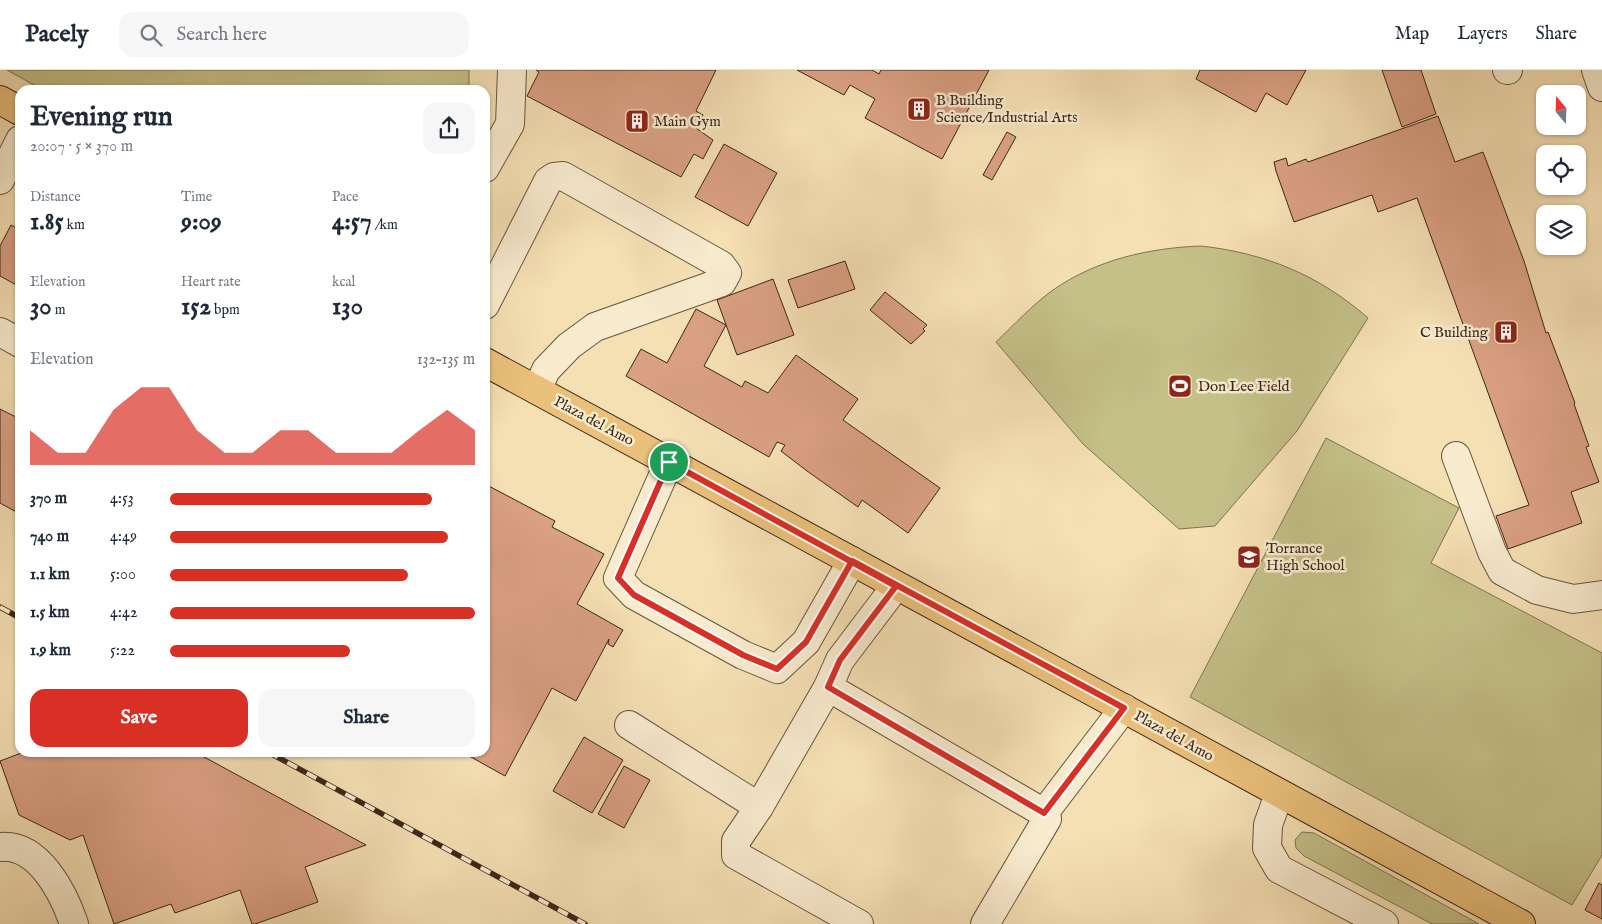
<!DOCTYPE html>
<meta charset="utf-8">
<style>
body{margin:0;font-family:"IM FELL English",serif;background:#f6f6f7;color:#1f2937;height:100vh;display:flex;flex-direction:column;font-size:19px;white-space:nowrap}
*{box-sizing:border-box;margin:0}
p{font-size:16px;color:#747a83}
.icon{flex:none;width:28px;height:28px;fill:none;stroke:currentColor;stroke-width:2;stroke-linecap:round;stroke-linejoin:round}
.map{position:relative;flex:1;overflow:hidden}
.panel{position:absolute;left:15px;top:15px;width:475px;height:672px;display:flex;flex-direction:column;background:#fff;border-radius:15px;box-shadow:0 1px 4px #0004}
.panel>*{flex:none}
.needle{width:32px;rotate:341deg}
.controls{position:absolute;left:1536px;top:15px;display:grid;gap:10px}
.controls a{display:grid;place-items:center;width:50px;height:50px;border-radius:10px;background:#fff;box-shadow:0 1px 4px #0004;font-size:25px}
.pin{position:absolute;display:grid;place-items:center;width:42px;height:42px;color:#fff;margin:-21px;border:2px solid #fff;border-radius:50%;box-shadow:0 1px 5px #0007}
.round{display:grid;place-items:center;flex:none;width:52px;height:52px;border-radius:15px;background:#f6f6f7}
.summary{display:flex;align-items:center;justify-content:space-between;height:85px;padding:0 15px}
h1{font-size:28px;font-weight:800;line-height:38px}
.stats{display:grid;grid-template-columns:repeat(3,1fr);gap:8px;height:85px;padding:5px 15px}
.stats div{display:grid;align-content:center}
.stats b{font-size:25px;font-weight:800}
.stats small{font-size:14px;font-weight:400}
.stats p{font-size:14px}
.chart{height:140px;padding:10px 15px}
.chart p{display:flex;justify-content:space-between}
.chart svg{width:100%;height:90px;margin-top:5px;fill:#d93025;opacity:.7}
.cta{display:flex;gap:10px;margin-top:auto;padding:10px 15px}
.cta a{flex:1;height:58px;border-radius:15px;background:#d93025;color:#fff;font-size:20px;font-weight:800;line-height:58px;text-align:center}
.cta a+a{background:#f6f6f7;color:#1f2937}
ul{padding:0 15px;list-style:none;font-size:16px}
li{display:grid;grid-template-columns:80px 60px 1fr;align-items:center;height:38px}
li i{height:12px;border-radius:6px;background:#d93025}
header{display:flex;align-items:center;gap:30px;box-sizing:border-box;height:70px;padding:0 25px;background:#fff;border-bottom:1px solid #e0e1e3}
header strong{font-size:24px}
nav{display:flex;gap:28px;margin-inline-start:auto;font-size:18px}
.search{width:350px;height:45px;background:#f6f6f7;display:flex;align-items:center;gap:12px;box-sizing:border-box;padding:0 18px;border-radius:15px;color:#747a83;font-size:19px}
.map>svg:first-child{display:block}
</style>
<header>
<strong>Pacely</strong>
<div class="search"><svg class="icon" aria-label="search" viewBox="0 0 24 24"><circle cx="10" cy="10" r="6"/><path d="M15 15l6 6"/></svg>Search here</div>
<nav><a>Map</a><a>Layers</a><a>Share</a></nav>
</header>
<div class="map">
<svg width="1602" height="854" viewBox="0 0 1602 854">
<rect width="100%" height="100%" fill="#f5e0b4"/>
<filter id="stains"><feTurbulence type="fractalNoise" baseFrequency=".004" numOctaves="4"/><feColorMatrix values="0 0 0 0 .2 0 0 0 0 .09 0 0 0 0 .02 0 0 0 .5 -.17"/></filter>
<radialGradient id="worn" r=".72"><stop offset=".6" stop-color="#630" stop-opacity="0"/><stop offset="1" stop-color="#630" stop-opacity=".3"/></radialGradient>
<g fill="#c4c088" stroke="#807350">
<path d="M7 0H469V20H43Z"/>
<path d="M1201 176C1265 183 1319 205 1368 248L1297 361 1215 456 1179 459 1083 374 996 272C1014 255 1032 235 1053 220 1096 190 1148 178 1201 176Z"/>
<path d="M1326 368 1459 438 1431 493 1602 583V785L1572 835 1190 627Z"/>
<path d="M1302 762 1314 763 1479 854H1432L1304 786 1296 778 1295 770Z"/>
</g>
<g fill="#d9a082" stroke="#3c2619">
<path d="M536 0H716L696 41 703 45 696 58 713 70 703 89 694 84 681 107 527 26 539 2Z"/>
<path d="M797 0H872L879 4 881 0H989L942 89 865 48 875 29 850 15 844 25Z"/>
<path d="M1200 0H1306L1287 35 1266 23 1256 42 1196 9Z"/>
<path d="M1382 0H1421L1436 44 1402 57Z"/>
<path d="M1438 46 1455 92 1483 82 1524 191 1546 263 1548 262 1575 333 1574 334 1589 376 1586 377 1599 412 1571 422 1582 453 1508 479 1496 446 1529 435 1417 128 1378 142 1372 125 1294 152 1276 101 1274 92 1286 88 1288 96 1306 89 1308 92Z"/>
<path d="M1007 62 1016 67 992 110 983 105Z"/>
<path d="M724 74 777 103 748 156 695 127Z"/>
<path d="M11 155 20 160V217L0 206V176Z"/>
<path d="M845 191 855 219 798 238 788 210Z"/>
<path d="M773 209 794 265 737 285 717 230Z"/>
<path d="M885 222 927 255 923 259 925 261 911 274 870 240Z"/>
<path d="M696 239 726 255 704 296 742 317 745 311 768 323 796 285 858 329 843 350 940 418 908 463 862 430 858 437 807 401 781 381 785 375 777 372 769 387 626 306 641 279 667 293Z"/>
<path d="M0 339 20 349V444L0 433Z"/>
<path d="M485 414 555 451 552 457 604 484 577 534 623 560 613 577 608 574 609 569 576 631 552 618 505 706 462 682H485Z"/>
<path d="M584 667 623 690 592 743 553 721Z"/>
<path d="M24 682H195L366 775 305 797 318 832 255 854H252L240 820 175 843 171 834 114 854 83 765 70 770 19 745 0 691Z"/>
<path d="M624 696 650 710 624 758 598 744Z"/>
<path d="M1599 813 1602 815V849L1585 840Z"/>
</g>
<g fill="none" stroke-linecap="round" stroke-linejoin="round">
<g stroke="#6a5440" stroke-width="30">
<g id="minor">
<path d="M1507 0H1508"/>
<path d="M1596 0 1602 17"/>
<path d="M485 98 510 54 512 0"/>
<path d="M0 110 20 70"/>
<path d="M485 235 548 111 554 107 563 106 721 195 727 203 722 212 595 257 569 276 546 300 537 320"/>
<path d="M0 262 20 273"/>
<path d="M1456 386 1492 482 1502 501 1537 520 1573 529 1602 525"/>
<path d="M669 392 618 508 634 525 743 585 777 599 806 572 852 491"/>
<path d="M828 617 1044 743 1047 749 985 854"/>
<path d="M629 655 759 737"/>
<path d="M1279 724 1268 755 1267 778 1279 799 1384 854"/>
<path d="M1044 743 1124 638"/>
<path d="M0 777C39 773 64 824 74 854"/>
<path d="M859 854 736 785V771L759 737 828 617 840 590 896 516"/>
</g>
</g>
<g stroke="#3c2619" stroke-width="30">
<g id="major">
<path d="M0 30 20 41"/>
<path d="M485 292 1521 854"/>
</g>
</g>
<use href="#minor" stroke="#f8ebce" stroke-width="28"/>
<use href="#major" stroke="#eac07a" stroke-width="28"/>
<g stroke="#3c2619" stroke-width="5.5">
<g id="rail">
<path d="M0 537 20 548"/>
<path d="M268 682 585 854"/>
</g>
</g>
<use href="#rail" stroke="#f8ebce" stroke-width="4" stroke-dasharray="11" stroke-linecap="butt"/>
</g>
<g fill="none" stroke-linecap="round" stroke-linejoin="round">
<g stroke="#fff" stroke-width="10">
<path id="route" d="M669 392 896 516 840 590 828 617 1044 743 1124 638 852 491 806 572 777 599 743 585 634 525 618 508 669 392"/>
</g>
<use href="#route" stroke="#d93025" stroke-width="6"/>
</g>
<defs>
<g id="building-square" transform="scale(1.25)"><rect x="-9" y="-9" width="18" height="18" rx="4" fill="#8f2418" stroke="#f8ebce"/><path d="M-4-6H4V6H1V3H-1V6H-4ZM-2.5-4.3h1.7v1.8h-1.7ZM.8-4.3h1.7v1.8H.8ZM-2.5-1h1.7V.8h-1.7ZM.8-1h1.7V.8H.8Z" fill="#fff"/></g>
<g id="stadium-square" transform="scale(1.25)"><rect x="-9" y="-9" width="18" height="18" rx="4" fill="#8f2418" stroke="#f8ebce"/><path d="M0-5a6.5 5 0 1 0 0 10a6.5 5 0 1 0 0-10ZM-3.5-1.8h7v3.6h-7Z" fill="#fff"/></g>
<g id="school-square" transform="scale(1.25)"><rect x="-9" y="-9" width="18" height="18" rx="4" fill="#8f2418" stroke="#f8ebce"/><path d="M0-5L7-2L0 1L-7-2ZM-4 1L0 2.5L4 1V4Q0 6-4 4Z" fill="#fff"/></g>
</defs>
<g fill-rule="evenodd">
<use href="#building-square" x="919" y="39"/>
<use href="#building-square" x="637" y="51"/>
<use href="#building-square" x="1506" y="262"/>
<use href="#stadium-square" x="1180" y="316"/>
<use href="#school-square" x="1249" y="487"/>
</g>
<g text-anchor="middle" dominant-baseline="central" stroke-width="5" stroke-linejoin="round" paint-order="stroke">
<g font-size="15" fill="#3c2619" stroke="#f8ebce" text-anchor="start">
<text x="936" y="30">B Building<tspan x="936" dy="17">Science/Industrial Arts</tspan></text>
<text x="654" y="51">Main Gym</text>
<text x="1488" y="262" text-anchor="end">C Building</text>
<text x="1198" y="316">Don Lee Field</text>
<text x="1266" y="478">Torrance<tspan x="1266" dy="17">High School</tspan></text>
</g>
<g font-size="15" fill="#3c2619" stroke="#f8ebce">
<text transform="translate(594 351) rotate(28)">Plaza del Amo</text>
<text transform="translate(1174 666) rotate(29)">Plaza del Amo</text>
</g>
</g>
<rect width="100%" height="100%" filter="url(#stains)"/>
<rect width="100%" height="100%" fill="url(#worn)"/>
</svg>
<div class="controls">
<a><svg class="needle" viewBox="-14 -14 28 28"><path d="M0-13l5 13h-10z" fill="#e53935"/><path d="M0 13l5-13h-10z" fill="#747a83"/></svg></a>
<a><svg class="icon" aria-label="locate" viewBox="0 0 24 24"><circle cx="12" cy="12" r="6"/><path d="M12 2v4M12 18v4M2 12h4M18 12h4"/></svg></a>
<a><svg class="icon" aria-label="layers" viewBox="0 0 24 24"><path d="M12 4l9 5-9 5-9-5zM3 14l9 5 9-5"/></svg></a>
</div>
<div class="pin" style="left:669px;top:392px;background:#1e9e55"><svg class="icon" aria-label="arrive" viewBox="0 0 24 24"><path d="M6 21V4h12l-3 4 3 4H6"/></svg></div>
<section class="panel">
<div class="summary"><div><h1>Evening run</h1><p>20:07 · 5 × 370 m</p></div><a class="round"><svg class="icon" aria-label="share" viewBox="0 0 24 24"><path d="M12 15V3M7 8l5-5 5 5M5 13v7h14v-7"/></svg></a></div>
<div class="stats">
<div><p>Distance</p><b>1.85<small> km</small></b></div>
<div><p>Time</p><b>9:09</b></div>
<div><p>Pace</p><b>4:57<small> /km</small></b></div>
</div>
<div class="stats">
<div><p>Elevation</p><b>30<small> m</small></b></div>
<div><p>Heart rate</p><b>152<small> bpm</small></b></div>
<div><p>kcal</p><b>130</b></div>
</div>
<div class="chart"><p><span>Elevation</span>132–135 m</p>
<svg viewBox="0 0 160 44" preserveAspectRatio="none"><path d="M0 44V27L10 38L20 38L30 17L40 6L50 6L60 27L70 38L80 38L90 27L100 27L110 38L120 38L130 38L140 27L150 17L160 27V44z"/></svg>
</div>
<ul>
<li><b>370 m</b>4:53<i style="width:86%"></i></li>
<li><b>740 m</b>4:49<i style="width:91%"></i></li>
<li><b>1.1 km</b>5:00<i style="width:78%"></i></li>
<li><b>1.5 km</b>4:42<i style="width:100%"></i></li>
<li><b>1.9 km</b>5:22<i style="width:59%"></i></li>
</ul>
<div class="cta"><a>Save</a><a>Share</a></div>
</section>
</div>
